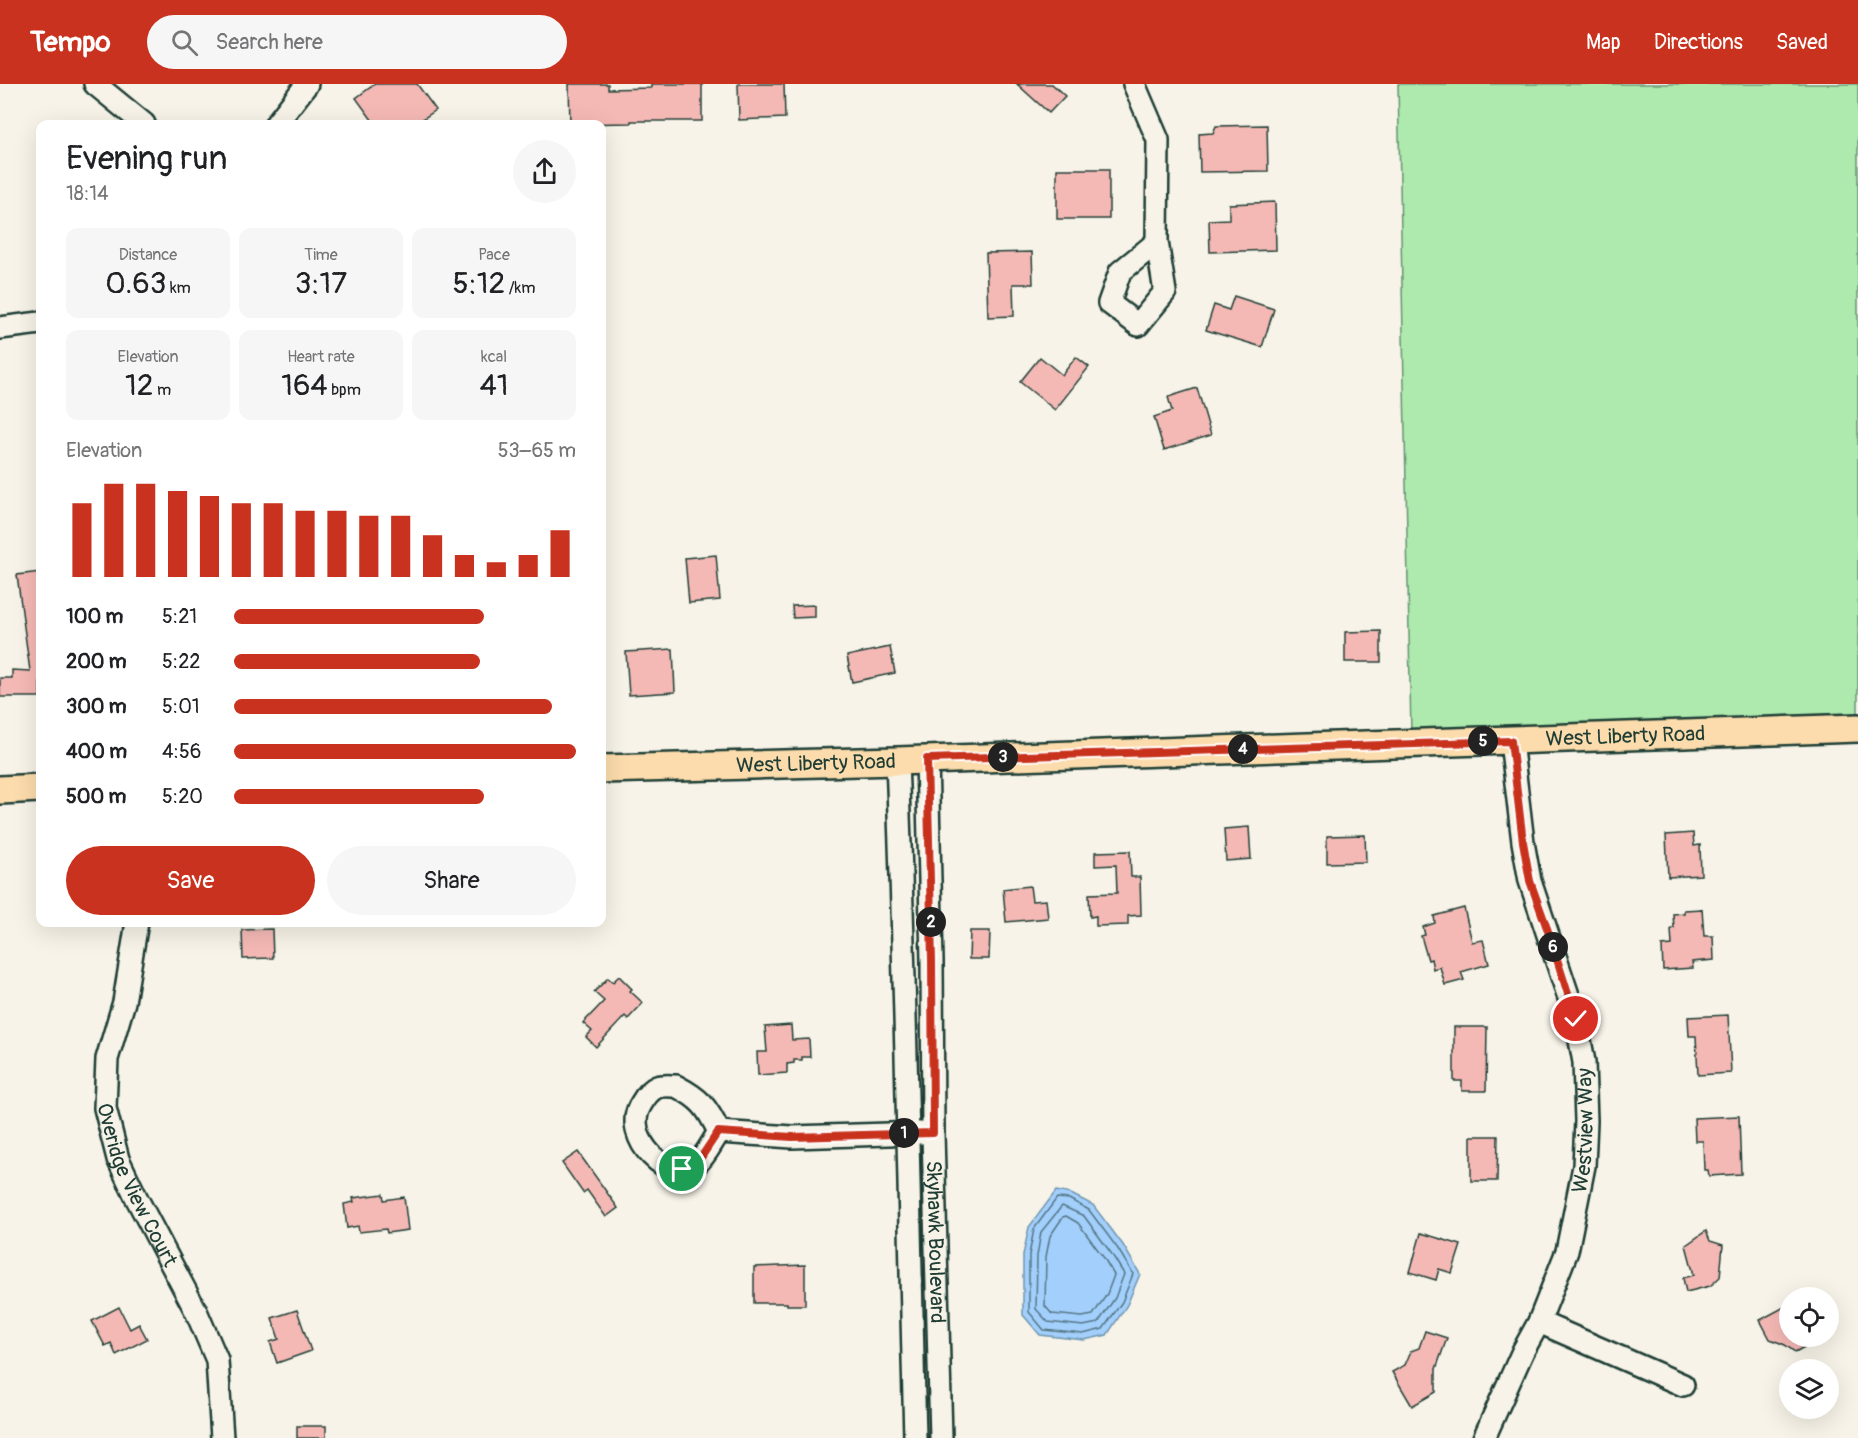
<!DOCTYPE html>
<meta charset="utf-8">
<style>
body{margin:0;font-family:Pangolin,sans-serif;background:#f6f6f6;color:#202124;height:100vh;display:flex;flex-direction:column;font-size:22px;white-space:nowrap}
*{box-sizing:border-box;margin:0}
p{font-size:20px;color:#757577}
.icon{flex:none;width:33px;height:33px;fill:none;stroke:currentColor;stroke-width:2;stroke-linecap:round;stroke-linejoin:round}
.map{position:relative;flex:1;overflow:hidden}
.details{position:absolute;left:36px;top:36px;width:570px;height:807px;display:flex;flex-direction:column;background:#fff;border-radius:12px;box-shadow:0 6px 24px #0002}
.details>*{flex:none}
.buttons{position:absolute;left:1779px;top:1203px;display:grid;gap:12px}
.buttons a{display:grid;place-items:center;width:60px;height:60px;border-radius:50%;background:#fff;box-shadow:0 6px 24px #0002;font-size:30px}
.pin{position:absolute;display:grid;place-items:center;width:51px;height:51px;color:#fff;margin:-26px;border:3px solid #fff;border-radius:50%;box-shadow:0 2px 6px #0007}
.km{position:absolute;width:30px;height:30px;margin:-15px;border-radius:50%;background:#222;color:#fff;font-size:16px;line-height:30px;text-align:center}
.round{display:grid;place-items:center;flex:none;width:63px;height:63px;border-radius:32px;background:#f6f6f6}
.overview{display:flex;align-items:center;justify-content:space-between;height:102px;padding:0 30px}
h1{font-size:33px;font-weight:600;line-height:45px}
.figures{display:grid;grid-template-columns:repeat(3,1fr);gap:9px;height:102px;padding:6px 30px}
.figures div{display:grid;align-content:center;border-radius:12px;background:#f6f6f6;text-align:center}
.figures b{font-size:30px;font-weight:600}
.figures small{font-size:16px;font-weight:400}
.figures p{font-size:16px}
.chart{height:168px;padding:12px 30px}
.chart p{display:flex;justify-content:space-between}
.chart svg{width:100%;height:108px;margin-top:6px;stroke:#c8321e;stroke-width:6}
.cta{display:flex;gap:12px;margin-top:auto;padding:12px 30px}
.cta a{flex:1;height:69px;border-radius:36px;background:#c8321e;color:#fff;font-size:24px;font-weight:600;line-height:69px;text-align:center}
.cta a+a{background:#f6f6f6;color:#202124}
ul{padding:0 30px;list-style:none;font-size:20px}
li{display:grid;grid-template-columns:96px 72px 1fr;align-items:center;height:45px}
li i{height:15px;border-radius:8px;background:#c8321e}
header{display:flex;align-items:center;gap:36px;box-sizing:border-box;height:84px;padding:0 30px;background:#c8321e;color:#fff}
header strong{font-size:28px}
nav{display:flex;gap:33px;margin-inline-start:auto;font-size:21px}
.search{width:420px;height:54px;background:#f6f6f6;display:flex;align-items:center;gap:15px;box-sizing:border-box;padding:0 21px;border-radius:33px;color:#757577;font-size:22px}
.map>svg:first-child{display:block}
</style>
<header>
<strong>Tempo</strong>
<div class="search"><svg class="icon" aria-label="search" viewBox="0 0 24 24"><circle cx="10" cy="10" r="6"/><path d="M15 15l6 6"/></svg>Search here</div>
<nav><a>Map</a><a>Directions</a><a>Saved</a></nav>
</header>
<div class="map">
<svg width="1858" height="1354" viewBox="0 0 1858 1354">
<rect width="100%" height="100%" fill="#f7f3e8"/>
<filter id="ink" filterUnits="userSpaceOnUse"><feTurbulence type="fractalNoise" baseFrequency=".0167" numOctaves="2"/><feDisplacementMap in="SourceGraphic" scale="12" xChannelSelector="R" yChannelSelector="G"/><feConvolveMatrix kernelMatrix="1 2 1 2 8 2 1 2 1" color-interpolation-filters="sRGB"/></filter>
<g filter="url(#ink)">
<path fill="#aee9ae" stroke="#669371" stroke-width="1.5" d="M1398 0H1858V634L1411 649Z"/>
<path fill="#a3cffd" stroke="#6e95ad" stroke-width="1.5" d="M1056 1107 1071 1110 1093 1121 1123 1161 1140 1190 1127 1221 1107 1251 1084 1256 1040 1251 1023 1231V1171L1029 1143Z"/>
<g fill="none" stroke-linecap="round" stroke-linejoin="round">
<g stroke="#547784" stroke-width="1.5">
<path d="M1057 1114 1069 1115 1089 1126 1118 1165 1133 1190 1122 1218 1103 1245 1083 1250 1044 1246 1029 1228V1171L1034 1145Z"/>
<path d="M1062 1122 1084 1132 1111 1169 1124 1190 1115 1214 1098 1239 1083 1242 1048 1238 1036 1225 1037 1172 1041 1148Z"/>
<path d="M1066 1132 1078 1139 1104 1174 1114 1191 1107 1210 1093 1231 1082 1233 1052 1230 1045 1222 1046 1173 1050 1152 1063 1133Z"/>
</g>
</g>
<g fill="#f5b9b5" stroke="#1f3d34" stroke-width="1.5">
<path d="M375 0H417L436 26 415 40H375L356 14Z"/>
<path d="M569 0H608V5L651 4V0H702V37H631V39L570 40Z"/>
<path d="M738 0H784L785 34 739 36Z"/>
<path d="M1017 0H1052L1065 12 1049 29Z"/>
<path d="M1267 41 1268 87 1200 88 1199 50 1213 49 1216 42Z"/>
<rect x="1057" y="85" width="52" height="50"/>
<path d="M1275 118 1276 166 1210 168 1209 136 1229 135V120Z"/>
<path d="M1032 168 1033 200H1013L1014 232 988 233 986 169Z"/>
<path d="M1234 212 1274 225 1262 263 1206 246 1214 221 1229 226Z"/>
<path d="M1040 273 1062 291 1076 273 1089 283 1055 326 1020 298Z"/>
<path d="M1197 304 1211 351 1164 366 1154 333 1172 327 1168 313Z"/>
<path d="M716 471 720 516 689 519 685 474Z"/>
<path d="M40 488V613H0V594H12V586L30 587 17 491Z"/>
<path d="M815 521V533L793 534 792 522Z"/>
<path d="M1381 547V578H1345V548Z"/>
<path d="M890 563 895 589 852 598 847 572Z"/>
<path d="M673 565 675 608 629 611 626 568Z"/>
<path d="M1249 743 1251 775 1226 777 1224 745Z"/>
<path d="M1693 749 1694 762 1700 761 1701 791 1668 793 1666 751Z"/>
<path d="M1365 751 1366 778 1327 779V752Z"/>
<path d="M1130 767 1131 793H1140L1141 831 1128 832V841L1096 842V832L1090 833 1089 810 1117 809 1116 781 1095 782V768Z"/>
<path d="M1030 802 1032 817 1046 816 1048 834 1006 838 1003 805Z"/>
<path d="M1464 824 1472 858 1483 856 1489 880 1461 888 1464 896 1445 901 1440 883 1433 885 1431 875 1428 876 1421 852 1425 851 1423 843 1435 839 1434 832Z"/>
<path d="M1702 825 1704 852H1713L1714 876 1692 878 1693 884 1663 886 1662 862 1672 861 1671 845 1674 844 1673 830 1684 829V826Z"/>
<path d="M272 845 273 874 243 875 242 846Z"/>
<path d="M970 847H990L989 875H969Z"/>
<path d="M619 892 632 905 630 907 643 919 628 935 625 932 596 963 586 953 592 947 583 939 604 917 594 908 608 894 613 898Z"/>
<path d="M1728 931 1731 989 1698 991 1696 952H1689L1688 933Z"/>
<path d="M791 941 792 956 809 955 810 973H802V976H794V979L787 980V989L758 991 757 968H767L765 943Z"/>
<path d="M1454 943H1487L1486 1007H1462V997H1454Z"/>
<path d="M1739 1032 1741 1090 1709 1092 1708 1086H1704L1703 1057H1695L1694 1034Z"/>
<path d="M1471 1052H1498L1497 1097H1471Z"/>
<path d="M578 1068 618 1124 606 1133 587 1106 583 1109 562 1079Z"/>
<path d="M383 1110 384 1116 404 1113 408 1146 387 1149 386 1145 359 1148 358 1142 347 1144 344 1120 354 1118 353 1114Z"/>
<path d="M1706 1147 1710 1157 1723 1161 1720 1193 1710 1202 1686 1208 1683 1194 1694 1191 1686 1161Z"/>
<path d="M1421 1149 1461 1161 1452 1189 1439 1185 1436 1196 1410 1188Z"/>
<path d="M805 1181V1221H787V1219H754V1183Z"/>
<path d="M1790 1220V1252H1825L1795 1268 1785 1261 1770 1255 1760 1236Z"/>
<path d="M119 1223 130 1245 139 1240 147 1255 116 1271 111 1259 105 1262 92 1237Z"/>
<path d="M297 1226 311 1267 277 1279 270 1258 279 1255 272 1234Z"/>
<path d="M1425 1247 1447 1254 1436 1285V1308L1412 1322 1392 1288 1405 1281 1411 1267 1419 1264Z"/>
<rect x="297" y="1342" width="29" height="12"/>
</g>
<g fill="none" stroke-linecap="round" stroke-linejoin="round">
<g stroke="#1f3d34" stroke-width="26">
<g id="minor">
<path d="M95 0 144 40"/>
<path d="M1134 0 1158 56 1157 158 1165 208 1138 241 1109 219 1120 188 1157 158"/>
<path d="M276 40 307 0"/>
<path d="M0 244 40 239"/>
<path id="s1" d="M927 675 932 877 933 1049 941 1354"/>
<path d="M897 677C906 902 909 1128 915 1354"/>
<path id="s2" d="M137 838 124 918 107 975 105 1024 118 1075 137 1115 196 1227 217 1276 222 1354"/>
<path d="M676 1002C701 1015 707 1023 719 1048 712 1058 706 1072 697 1079 671 1104 620 1053 641 1020 645 1013 650 1006 657 1003 662 1001 671 1002 676 1002Z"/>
<path d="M719 1048 792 1053 921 1049"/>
<path d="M1539 1238 1683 1301"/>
<path id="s3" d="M1484 1354 1523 1267 1539 1238 1567 1167 1584 1082 1586 1037 1584 978 1576 935 1530 797 1523 758 1511 657"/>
</g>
</g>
<g stroke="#1f3d34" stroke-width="32">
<g id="major">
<path id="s4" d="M602 685 897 677 1858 644"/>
<path d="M0 706 40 704"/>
</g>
</g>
<use href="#minor" stroke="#f7f3e8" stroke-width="21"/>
<use href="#major" stroke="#fcdcac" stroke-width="27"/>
</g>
</g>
<g fill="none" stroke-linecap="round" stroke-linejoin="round" filter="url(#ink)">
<g stroke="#fff" stroke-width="12">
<path id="route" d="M682 1085 696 1081 718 1048 792 1053 933 1049 932 877 927 675 1511 657 1523 758 1530 797 1548 847 1576 935"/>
</g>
<use href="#route" stroke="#c8321e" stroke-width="8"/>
</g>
<g text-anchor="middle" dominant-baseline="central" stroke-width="5" stroke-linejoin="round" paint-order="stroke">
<g font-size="21" fill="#1f3d34" stroke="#f7f3e8">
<text stroke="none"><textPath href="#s4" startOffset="1024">West Liberty Road</textPath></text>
<text stroke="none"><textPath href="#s4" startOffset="214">West Liberty Road</textPath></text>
<text stroke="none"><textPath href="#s3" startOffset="327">Westview Way</textPath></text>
<text stroke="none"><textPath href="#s2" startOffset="273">Overidge View Court</textPath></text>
<text stroke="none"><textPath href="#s1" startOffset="483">Skyhawk Boulevard</textPath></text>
</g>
</g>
</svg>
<div class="buttons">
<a><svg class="icon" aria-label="locate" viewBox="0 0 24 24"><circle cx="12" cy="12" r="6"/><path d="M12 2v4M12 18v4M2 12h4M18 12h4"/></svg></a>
<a><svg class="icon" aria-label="layers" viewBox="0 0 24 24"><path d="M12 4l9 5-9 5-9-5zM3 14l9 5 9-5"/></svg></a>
</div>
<div class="pin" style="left:682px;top:1085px;background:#1e9e55"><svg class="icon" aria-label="arrive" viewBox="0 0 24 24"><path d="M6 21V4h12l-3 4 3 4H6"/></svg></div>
<div class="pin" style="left:1576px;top:935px;background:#d93025"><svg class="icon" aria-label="check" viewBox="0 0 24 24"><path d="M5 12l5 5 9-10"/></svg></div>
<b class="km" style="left:904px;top:1049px">1</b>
<b class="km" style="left:931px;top:838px">2</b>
<b class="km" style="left:1003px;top:673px">3</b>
<b class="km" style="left:1243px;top:665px">4</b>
<b class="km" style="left:1483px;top:657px">5</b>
<b class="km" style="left:1553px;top:863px">6</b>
<section class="details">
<div class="overview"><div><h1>Evening run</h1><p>18:14</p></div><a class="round"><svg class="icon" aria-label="share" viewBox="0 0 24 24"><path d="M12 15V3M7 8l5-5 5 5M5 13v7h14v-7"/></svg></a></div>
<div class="figures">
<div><p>Distance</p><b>0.63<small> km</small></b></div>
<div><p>Time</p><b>3:17</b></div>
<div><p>Pace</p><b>5:12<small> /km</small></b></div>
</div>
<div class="figures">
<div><p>Elevation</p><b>12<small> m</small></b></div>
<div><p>Heart rate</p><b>164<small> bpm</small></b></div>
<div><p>kcal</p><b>41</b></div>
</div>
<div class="chart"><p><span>Elevation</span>53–65 m</p>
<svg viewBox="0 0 160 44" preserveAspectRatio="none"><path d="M5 44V14M15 44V6M25 44V6M35 44V9M45 44V11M55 44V14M65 44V14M75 44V17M85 44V17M95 44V19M105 44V19M115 44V27M125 44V35M135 44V38M145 44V35M155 44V25"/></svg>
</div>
<ul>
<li><b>100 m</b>5:21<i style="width:73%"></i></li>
<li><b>200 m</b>5:22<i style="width:72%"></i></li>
<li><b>300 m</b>5:01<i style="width:93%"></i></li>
<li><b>400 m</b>4:56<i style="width:100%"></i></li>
<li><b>500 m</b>5:20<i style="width:73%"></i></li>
</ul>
<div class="cta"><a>Save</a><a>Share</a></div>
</section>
</div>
